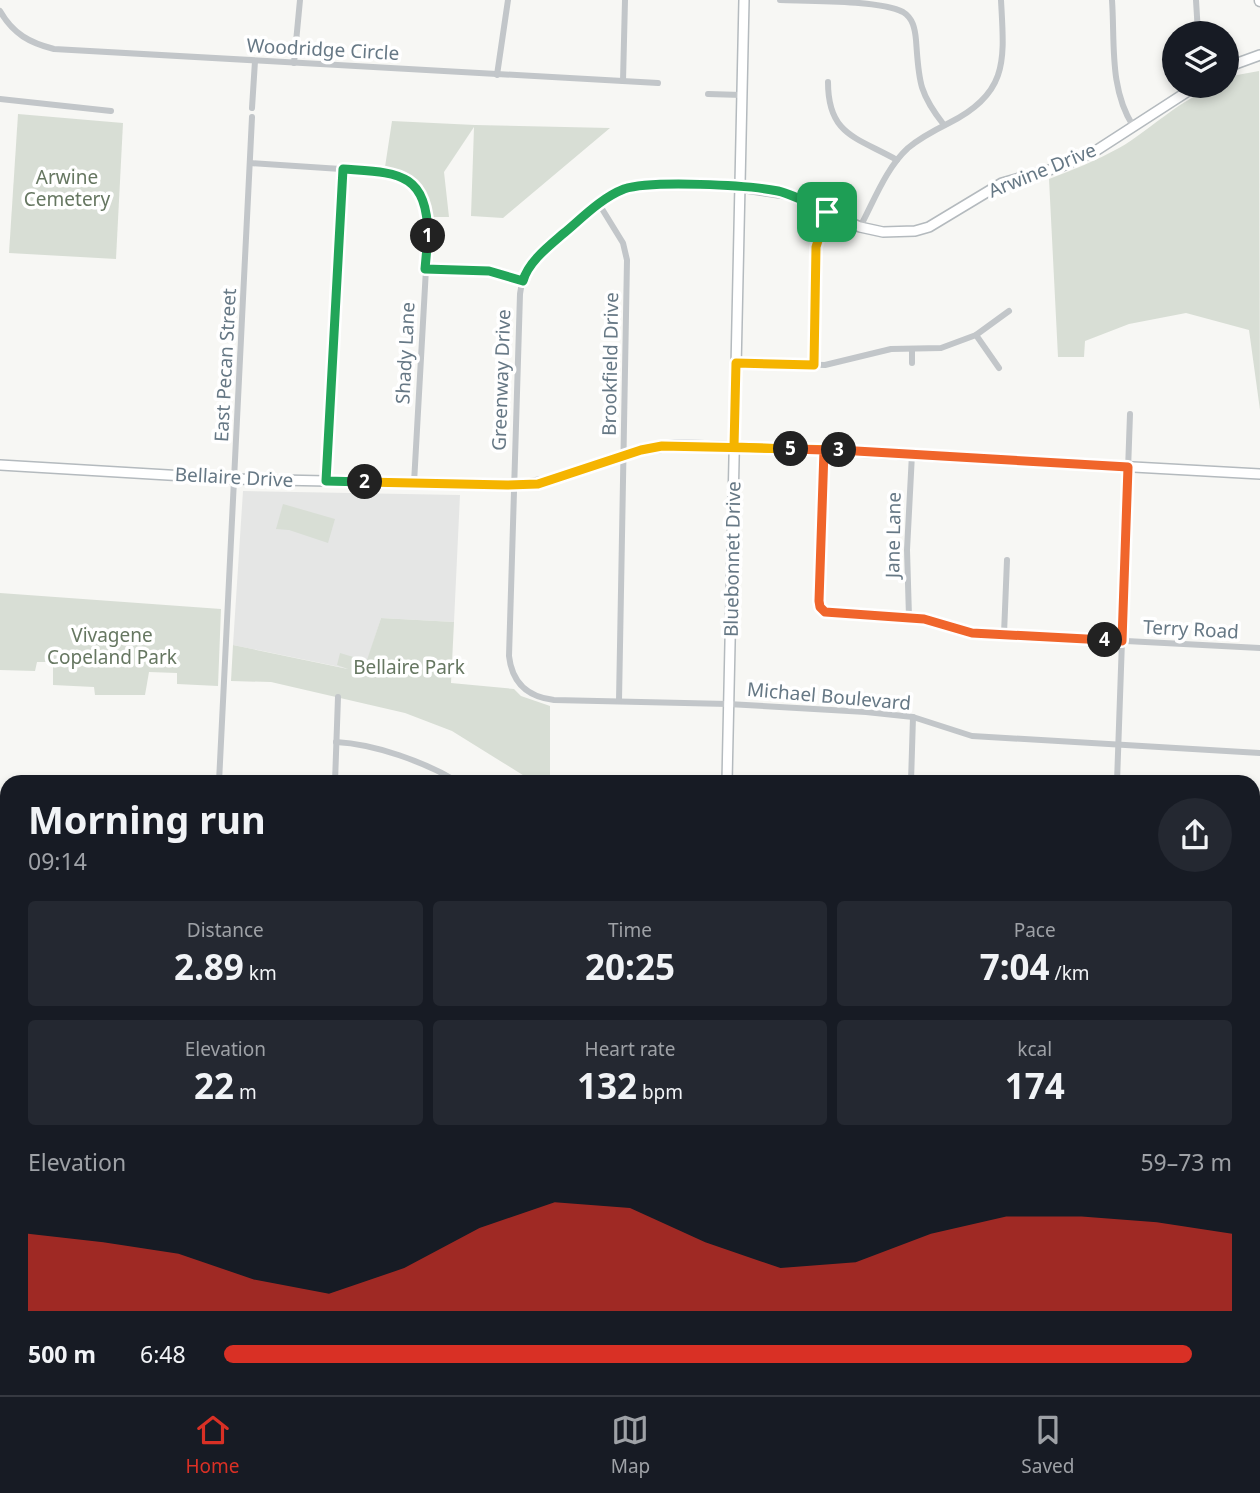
<!DOCTYPE html>
<meta charset="utf-8">
<style>
body{margin:0;font-family:"Noto Sans",sans-serif;background:#242831;color:#f1f3f6;height:100vh;display:flex;flex-direction:column;font-size:26px;white-space:nowrap}
*{box-sizing:border-box;margin:0}
p{font-size:23px;color:#9ea1a6}
.icon{flex:none;width:38px;height:38px;fill:none;stroke:currentColor;stroke-width:2;stroke-linecap:round;stroke-linejoin:round}
.map{position:relative;flex:1;overflow:hidden}
.sheet{position:absolute;left:0px;top:775px;width:1260px;height:621px;display:flex;flex-direction:column;background:#171b24;border-radius:21px 21px 0 0;box-shadow:0 4px 10px #0003}
.sheet>*{flex:none}
.buttons{position:absolute;left:1162px;top:21px;display:grid;gap:14px}
.buttons a{display:grid;place-items:center;width:77px;height:77px;border-radius:50%;background:#171b24;box-shadow:0 4px 10px #0003;font-size:35px}
.pin{position:absolute;display:grid;place-items:center;width:60px;height:60px;color:#fff;margin:-30px;border-radius:14px;box-shadow:0 4px 10px #0006}
.km{position:absolute;width:35px;height:35px;margin:-18px;border-radius:50%;background:#222;color:#fff;font-size:19px;line-height:35px;text-align:center}
.round{display:grid;place-items:center;flex:none;width:74px;height:74px;border-radius:37px;background:#242831}
.head{display:flex;align-items:center;justify-content:space-between;height:119px;padding:0 28px}
h1{font-size:38px;font-weight:700;line-height:52px}
.metrics{display:grid;grid-template-columns:repeat(3,1fr);gap:10px;height:119px;padding:7px 28px}
.metrics div{display:grid;align-content:center;border-radius:7px;background:#242831;text-align:center}
.metrics b{font-size:35px;font-weight:700}
.metrics small{font-size:19px;font-weight:400}
.metrics p{font-size:19px}
.chart{height:196px;padding:14px 28px}
.chart p{display:flex;justify-content:space-between}
.chart svg{width:100%;height:126px;margin-top:7px;fill:#d93025;opacity:.7}
ul{padding:0 28px;list-style:none;font-size:23px}
li{display:grid;grid-template-columns:112px 84px 1fr;align-items:center;height:52px}
li i{height:18px;border-radius:9px;background:#d93025}
.tab-bar{display:flex;justify-content:space-around;align-items:center;height:98px;border-top:2px solid #363941;background:#171b24;font-size:19px;color:#9ea1a6}
.tab-bar a{display:grid;justify-items:center;gap:4px}
.tab-bar .active{color:#d93025}
.map>svg:first-child{display:block}
</style>
<div class="map">
<svg width="1260" height="1395" viewBox="0 0 1260 1395">
<rect width="100%" height="100%" fill="#f7f7f4"/>
<path fill="#e5e6e5" d="M243 491 460 495 454 622 381 618 364 672 233 645Z"/>
<g fill="#d8ded5">
<path d="M1259 71 1260 410 1249 330 1186 313 1129 324 1085 341 1084 357H1058L1049 179C1073 170 1097 160 1119 148 1149 132 1193 86 1227 86V80L1237 75Z"/>
<path d="M18 114 123 123 116 259 9 253Z"/>
<path d="M392 121 475 125 610 128 503 218 471 216 474 127 444 172 449 217H432C427 189 413 173 385 167Z"/>
<path d="M283 504 335 519 328 543 289 530 276 529Z"/>
<path d="M0 593 221 609 218 686 177 684V673L149 672 145 695H95L94 687 53 685V662H37L35 671 0 670Z"/>
<path d="M381 618 454 622 451 683 514 689 521 696 550 706V782H534L452 731 405 713 271 682 231 681 233 645 348 669 337 665 340 653 360 659 357 671 363 672Z"/>
</g>
<g fill="none" stroke-linecap="round" stroke-linejoin="round">
<g stroke="#b8c5c9" stroke-width="2">
<path d="M1253 1083 1260 1082"/>
<path d="M0 1236 7 1238"/>
</g>
<g stroke="#b4babe" stroke-width="12">
<g id="secondary">
<path d="M1227 67 1260 55"/>
<path d="M741 187 788 194 860 227 883 232 915 231 929 227 1002 183 1060 167 1097 150 1196 86"/>
<path d="M0 465 235 479 524 485 548 481 641 450 675 445 824 450 1260 474"/>
<path d="M727 782 744 0"/>
<path d="M0 886H7"/>
<path d="M0 1335 7 1338"/>
<path d="M1253 1347 1260 1348"/>
<path d="M495 1395V1390"/>
</g>
</g>
<g stroke="#b5babd" stroke-width="13">
<path id="primary" d="M1260 0V1"/>
</g>
<g stroke="#c2c6c9" stroke-width="6">
<path d="M780 0C809 1 880 0 903 12 913 18 915 29 916 40 919 80 918 92 944 125"/>
<path d="M1112 0C1115 43 1109 88 1133 126"/>
<path d="M1196 0 1198 33"/>
<path d="M0 11C13 34 30 43 54 49L658 83"/>
<path d="M294 63 300 0"/>
<path d="M497 75 508 0"/>
<path d="M623 81 625 0"/>
<path d="M828 82C828 135 856 137 897 160"/>
<path d="M708 94 742 95"/>
<path d="M0 99 111 111"/>
<path d="M252 108 255 61"/>
<path d="M250 163 386 172C420 179 426 202 428 233L414 483"/>
<path d="M741 187C706 186 667 179 633 187 606 193 539 249 525 274 522 280 521 288 520 294L509 656C512 683 528 697 554 700L728 704 866 712 913 717 972 736 1260 753"/>
<path d="M599 204 623 243 627 260 619 701"/>
<path d="M860 227C874 201 886 168 908 148 920 138 935 130 949 123 1010 93 1004 58 1001 0"/>
<path d="M425 269 489 271 523 281"/>
<path d="M976 335 999 368"/>
<path d="M736 363 825 365 891 349 941 348 976 335 1009 311"/>
<path d="M912 363V349"/>
<path d="M814 365 816 247 827 212"/>
<path d="M824 450 819 601 820 607 825 612 924 619 972 633 1260 648"/>
<path d="M326 481 343 169"/>
<path d="M909 617 907 550 912 454"/>
<path d="M1004 634 1007 560"/>
<path d="M336 742C375 744 425 762 458 782"/>
<path d="M219 782 252 117"/>
<path d="M335 782 338 697"/>
<path d="M911 782 913 717"/>
<path d="M1117 782 1130 414"/>
<path d="M0 818H7"/>
<path d="M1253 946H1260"/>
<path d="M1253 1187H1260"/>
<path d="M178 1390V1395"/>
<path d="M550 1395V1390"/>
<path d="M635 1395V1390"/>
<path d="M720 1395V1390"/>
<path d="M805 1395V1390"/>
<path d="M890 1395V1390"/>
<path d="M974 1395V1390"/>
<path d="M1169 1395 1170 1390"/>
</g>
<use href="#secondary" stroke="#fff" stroke-width="9"/>
<use href="#primary" stroke="#fff" stroke-width="10"/>
</g>
<g fill="none" stroke-linecap="round" stroke-linejoin="round">
<g stroke="#fff" stroke-width="14">
<path id="split-1" d="M428 236 425 269 489 271 523 281C528 262 549 246 564 233 582 218 601 198 624 189 651 180 749 185 778 191 795 195 812 205 827 212"/>
</g>
<g stroke="#fff" stroke-width="14">
<path id="split-2" d="M365 482 326 481 343 169C396 173 427 170 428 236"/>
</g>
<g stroke="#fff" stroke-width="14">
<path id="split-3" d="M365 482 507 485 538 484 641 450 662 446 839 450"/>
</g>
<g stroke="#fff" stroke-width="14">
<path id="split-4" d="M839 450 1128 467 1122 641 1105 640"/>
</g>
<g stroke="#fff" stroke-width="14">
<path id="split-5" d="M791 449 824 450 819 601 820 607 825 612 924 619 972 633 1105 640"/>
</g>
<g stroke="#fff" stroke-width="14">
<path id="split-6" d="M791 449 734 447 736 363 814 365 816 247 827 212"/>
</g>
<use href="#split-1" stroke="#22a559" stroke-width="9"/>
<use href="#split-2" stroke="#22a559" stroke-width="9"/>
<use href="#split-3" stroke="#f5b400" stroke-width="9"/>
<use href="#split-4" stroke="#f0652b" stroke-width="9"/>
<use href="#split-5" stroke="#f0652b" stroke-width="9"/>
<use href="#split-6" stroke="#f5b400" stroke-width="9"/>
</g>
<g text-anchor="middle" dominant-baseline="central" stroke-width="7" stroke-linejoin="round" paint-order="stroke">
<g font-size="19" fill="#667885" stroke="#fff">
<text transform="translate(323 49) rotate(3)">Woodridge Circle</text>
<text transform="translate(1042 170) rotate(-22)">Arwine Drive</text>
<text transform="translate(405 353) rotate(-87)">Shady Lane</text>
<text transform="translate(610 364) rotate(-89)">Brookfield Drive</text>
<text transform="translate(225 365) rotate(-87)">East Pecan Street</text>
<text transform="translate(501 380) rotate(-88)">Greenway Drive</text>
<text transform="translate(234 477) rotate(3)">Bellaire Drive</text>
<text transform="translate(893 535) rotate(-89)">Jane Lane</text>
<text transform="translate(732 559) rotate(-89)">Bluebonnet Drive</text>
<text transform="translate(1191 629) rotate(3)">Terry Road</text>
<text transform="translate(829 696) rotate(5)">Michael Boulevard</text>
</g>
<g font-size="19" fill="#667761" stroke="#fff">
<text x="67" y="177">Arwine<tspan x="67" dy="22">Cemetery</tspan></text>
<text x="112" y="635">Vivagene<tspan x="112" dy="22">Copeland Park</tspan></text>
<text x="409" y="667">Bellaire Park</text>
</g>
</g>
</svg>
<div class="buttons">
<a><svg class="icon" aria-label="layers" viewBox="0 0 24 24"><path d="M12 4l9 5-9 5-9-5zM3 14l9 5 9-5"/></svg></a>
</div>
<div class="pin" style="left:827px;top:212px;background:#1e9e55"><svg class="icon" aria-label="arrive" viewBox="0 0 24 24"><path d="M6 21V4h12l-3 4 3 4H6"/></svg></div>
<b class="km" style="left:428px;top:236px">1</b>
<b class="km" style="left:365px;top:482px">2</b>
<b class="km" style="left:839px;top:450px">3</b>
<b class="km" style="left:1105px;top:640px">4</b>
<b class="km" style="left:791px;top:449px">5</b>
<section class="sheet">
<div class="head"><div><h1>Morning run</h1><p>09:14</p></div><a class="round"><svg class="icon" aria-label="share" viewBox="0 0 24 24"><path d="M12 15V3M7 8l5-5 5 5M5 13v7h14v-7"/></svg></a></div>
<div class="metrics">
<div><p>Distance</p><b>2.89<small> km</small></b></div>
<div><p>Time</p><b>20:25</b></div>
<div><p>Pace</p><b>7:04<small> /km</small></b></div>
</div>
<div class="metrics">
<div><p>Elevation</p><b>22<small> m</small></b></div>
<div><p>Heart rate</p><b>132<small> bpm</small></b></div>
<div><p>kcal</p><b>174</b></div>
</div>
<div class="chart"><p><span>Elevation</span>59–73 m</p>
<svg viewBox="0 0 160 44" preserveAspectRatio="none"><path d="M0 44V17L10 20L20 24L30 33L40 38L50 29L60 15L70 6L80 8L90 20L100 29L110 27L120 17L130 11L140 11L150 13L160 17V44z"/></svg>
</div>
<ul>
<li><b>500 m</b>6:48<i style="width:96%"></i></li>
</ul>
</section>
</div>
<nav class="tab-bar">
<a class="active"><svg class="icon" aria-label="home" viewBox="0 0 24 24"><path d="M3 11l9-7 9 7M6 9v11h12V9"/></svg>Home</a>
<a><svg class="icon" aria-label="map" viewBox="0 0 24 24"><path d="M3 6l6-2 6 2 6-2v14l-6 2-6-2-6 2zM9 4v14M15 6v14"/></svg>Map</a>
<a><svg class="icon" aria-label="saved" viewBox="0 0 24 24"><path d="M7 4h10v16l-5-4-5 4z"/></svg>Saved</a>
</nav>
